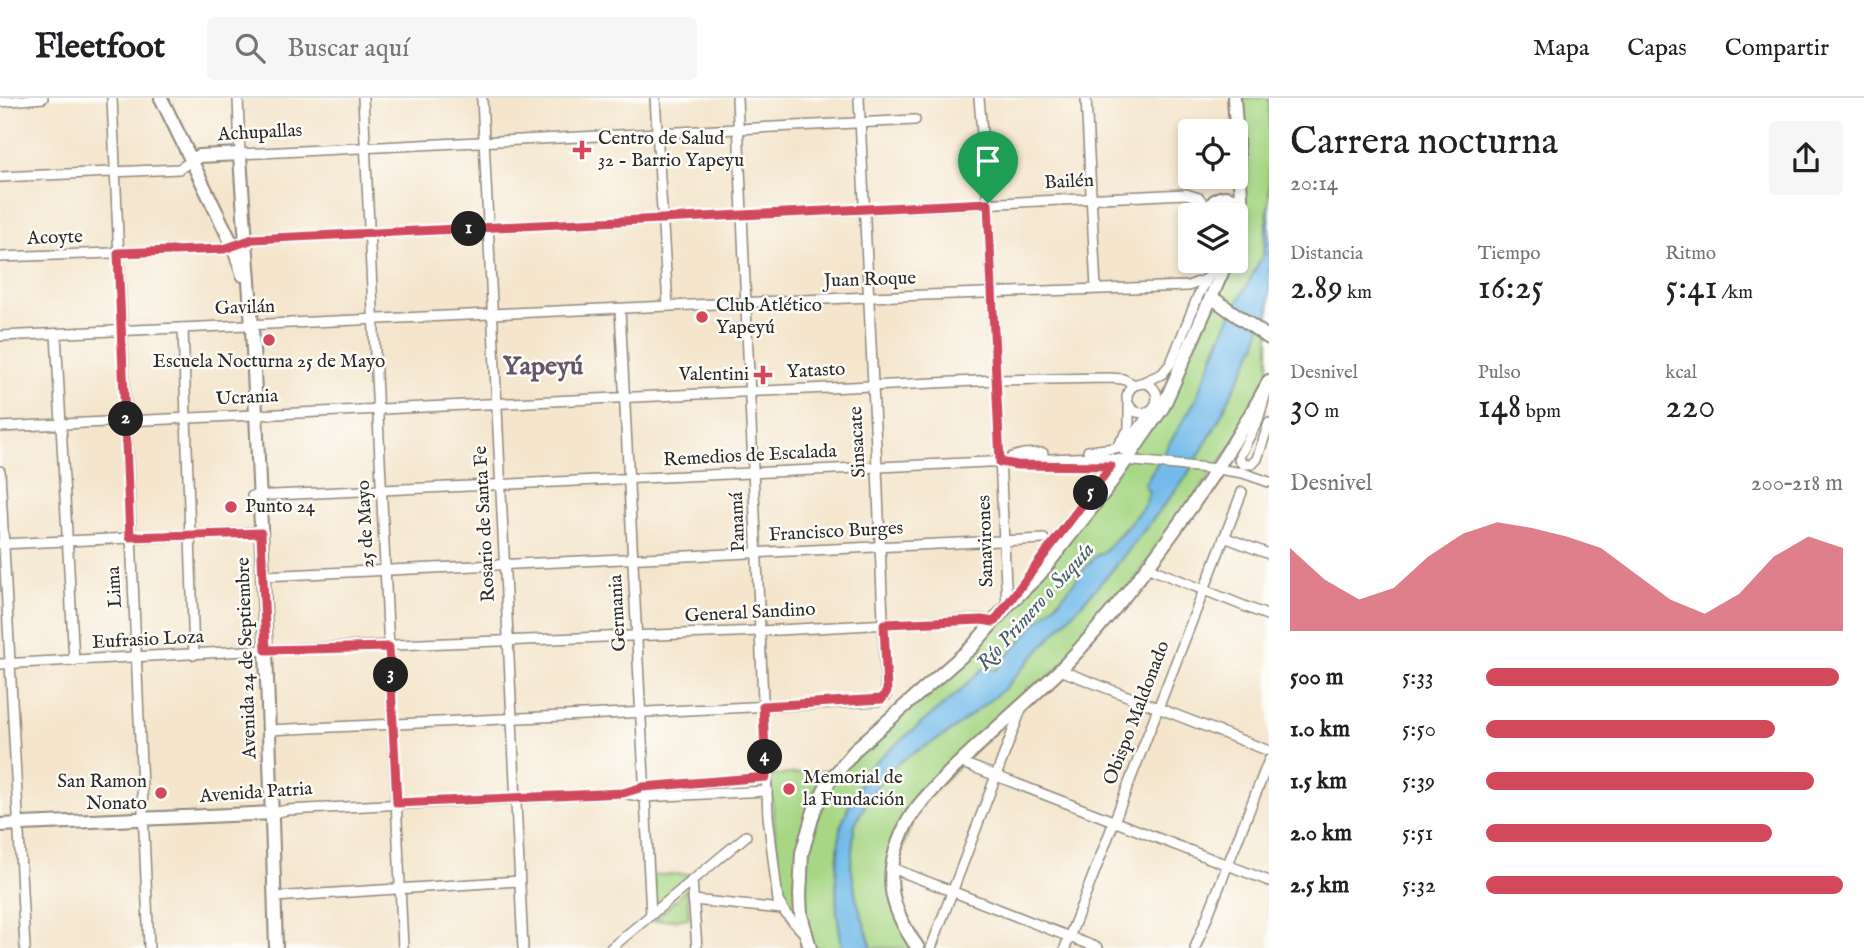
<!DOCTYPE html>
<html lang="es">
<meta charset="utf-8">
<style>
body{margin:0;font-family:"IM FELL English",serif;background:#f6f6f6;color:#202124;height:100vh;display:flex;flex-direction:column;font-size:26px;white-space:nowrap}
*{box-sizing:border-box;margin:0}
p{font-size:23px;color:#757577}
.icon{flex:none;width:38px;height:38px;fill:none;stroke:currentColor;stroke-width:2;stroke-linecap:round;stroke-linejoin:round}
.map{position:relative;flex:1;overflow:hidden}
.details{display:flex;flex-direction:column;background:#fff;width:595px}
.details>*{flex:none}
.tools{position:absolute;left:1178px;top:21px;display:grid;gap:14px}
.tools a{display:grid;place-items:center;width:70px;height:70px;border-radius:7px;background:#fff;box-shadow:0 4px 10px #0003;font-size:35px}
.pin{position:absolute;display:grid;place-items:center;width:60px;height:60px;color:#fff;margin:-72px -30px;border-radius:50% 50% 50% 0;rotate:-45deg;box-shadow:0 0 7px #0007}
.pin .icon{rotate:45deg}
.km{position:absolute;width:35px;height:35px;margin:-18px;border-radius:50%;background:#222;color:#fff;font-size:19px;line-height:35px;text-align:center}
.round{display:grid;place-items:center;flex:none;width:74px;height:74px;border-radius:7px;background:#f6f6f6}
.headline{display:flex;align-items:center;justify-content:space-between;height:119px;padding:0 21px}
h1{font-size:38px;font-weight:600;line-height:52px}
.metrics{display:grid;grid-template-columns:repeat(3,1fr);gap:10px;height:119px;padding:7px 21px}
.metrics div{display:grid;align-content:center}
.metrics b{font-size:35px;font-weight:600}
.metrics small{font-size:19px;font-weight:400}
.metrics p{font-size:19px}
.chart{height:196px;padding:14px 21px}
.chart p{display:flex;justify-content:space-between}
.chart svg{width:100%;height:126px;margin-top:7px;fill:#d1495b;opacity:.7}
ul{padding:0 21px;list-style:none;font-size:23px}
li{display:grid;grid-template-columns:112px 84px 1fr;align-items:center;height:52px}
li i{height:18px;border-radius:9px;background:#d1495b}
header{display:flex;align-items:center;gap:42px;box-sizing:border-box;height:98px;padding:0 35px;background:#fff;border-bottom:2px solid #e0e0e0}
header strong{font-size:33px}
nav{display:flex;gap:38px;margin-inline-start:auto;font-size:24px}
.search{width:490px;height:63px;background:#f6f6f6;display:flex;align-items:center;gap:18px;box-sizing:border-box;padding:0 24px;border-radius:7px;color:#757577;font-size:26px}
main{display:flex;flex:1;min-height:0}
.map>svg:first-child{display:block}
</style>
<header>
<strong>Fleetfoot</strong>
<div class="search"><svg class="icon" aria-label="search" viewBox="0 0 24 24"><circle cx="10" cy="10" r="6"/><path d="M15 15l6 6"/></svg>Buscar aquí</div>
<nav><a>Mapa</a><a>Capas</a><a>Compartir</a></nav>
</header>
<main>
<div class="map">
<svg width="1269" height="850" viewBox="0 0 1269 850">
<rect width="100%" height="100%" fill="#fdfcf7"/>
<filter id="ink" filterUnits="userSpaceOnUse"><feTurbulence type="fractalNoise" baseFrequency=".0143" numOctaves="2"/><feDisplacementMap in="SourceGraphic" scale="14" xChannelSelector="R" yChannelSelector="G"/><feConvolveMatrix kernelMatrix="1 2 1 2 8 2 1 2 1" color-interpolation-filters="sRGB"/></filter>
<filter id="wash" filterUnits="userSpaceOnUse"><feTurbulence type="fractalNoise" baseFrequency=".00686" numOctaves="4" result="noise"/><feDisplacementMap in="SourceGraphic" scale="28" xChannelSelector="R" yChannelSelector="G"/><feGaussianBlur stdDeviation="1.57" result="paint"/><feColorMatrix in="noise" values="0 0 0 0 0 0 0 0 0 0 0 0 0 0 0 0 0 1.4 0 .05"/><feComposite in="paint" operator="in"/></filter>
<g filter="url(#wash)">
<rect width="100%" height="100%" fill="#f4e5cc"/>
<g fill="#a7d785" stroke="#698158" stroke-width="2">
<path d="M1234 0H1269V106L1263 157 1228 223 1216 248 1205 282 1149 394 1145 407C1097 464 1044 515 996 572L982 571 959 594 868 670 848 710 840 731 836 779 837 813 842 850H810L800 777 828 685 959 562 1163 309 1224 163H1236V128L1239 126Z"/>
<path d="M1269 215V283L1246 328 1104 525 919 707 891 779 918 850H872L856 800 851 767 854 728 870 697 888 673 908 658 947 636 1003 591 1114 470 1184 382 1213 333 1256 247 1260 231Z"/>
<path d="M835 672 819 697 796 809 791 813 785 807 781 799 770 678Z"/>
<path d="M763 683V689L645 699V693Z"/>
<path d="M692 776 655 809 654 777Z"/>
<path d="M687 790 689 820 654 823Z"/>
</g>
<path fill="#72bbea" stroke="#4e738a" stroke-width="2" d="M1269 106V215L1260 231 1256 247 1213 333 1184 382 1114 470 1004 591 947 636 908 658 889 672 870 697 854 728 851 767 856 800 872 850H842L837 813 836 779 840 731 848 710 868 670 959 594 982 571 996 572 1035 526 1059 503 1094 459 1105 453 1125 431 1145 407 1149 394 1144 387 1194 305 1228 223 1263 157Z"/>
</g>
<g filter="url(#ink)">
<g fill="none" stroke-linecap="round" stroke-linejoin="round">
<g stroke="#90887c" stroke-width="12">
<g id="minor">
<path d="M112 0 149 850"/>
<path d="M238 0 240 56 915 22"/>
<path d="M363 0 403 850"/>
<path d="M482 0 523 850"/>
<path d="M655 0 668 208"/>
<path d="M737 0 768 718 778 803 786 816 804 835"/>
<path d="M979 0 988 105 1007 508"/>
<path d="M1086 0 1096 190"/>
<path d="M0 4 43 0"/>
<path d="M0 79 179 71 193 62"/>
<path d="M0 159 224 151 253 141 1186 96 1199 100 1209 112"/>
<path d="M620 211 651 817"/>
<path d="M183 230 194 557"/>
<path d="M56 236 74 563"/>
<path d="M0 238 870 199 1188 188 1207 181"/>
<circle cx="1142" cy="300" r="15"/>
<path d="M1139 286 1162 276 1171 265 1198 198 1211 174 1213 163"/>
<path d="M1266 295 1258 322 1240 357 1239 362 1243 366H1252L1257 361 1269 325"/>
<path d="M0 329 997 282 1109 280 1123 281 1135 287"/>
<path d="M1123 352 1151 313"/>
<path d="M1088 353 1116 350 1129 331V307"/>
<path d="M1012 359 1023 356 1043 355"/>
<path d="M0 373 25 850"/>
<path d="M252 398 1094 359 1217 371 1243 375 1269 384"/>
<path d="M1224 439 1269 456"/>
<path d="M1 446 261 434"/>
<path d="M1149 470 1269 518"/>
<path d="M263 478 1044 441"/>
<path d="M1022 487 1111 368 1040 367"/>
<path d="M0 566 266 552 760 533 982 521 994 524"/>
<path d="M1060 572 1269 653"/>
<path d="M269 632 878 603 886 598 877 369 859 0"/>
<path d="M960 664 1269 783"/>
<path d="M625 695 643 689 766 679"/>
<path d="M273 715 287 712 623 695 643 699 767 693"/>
<path d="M892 770 1098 850"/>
<path d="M692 782 697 850"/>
<path d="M274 799 519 783"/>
<path d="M693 802 782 811"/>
<path d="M611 850 746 738"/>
<path d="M931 850 1022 609"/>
<path d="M1065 850 1242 394"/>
<path d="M1195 850 1269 662"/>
</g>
</g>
<g stroke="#90887c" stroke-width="16">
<g id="major">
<path d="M161 0 233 148 243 177"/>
<path d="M1234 0 1242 112"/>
<path d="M193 62 199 58 240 56C243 114 249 172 252 230 262 437 270 643 276 850"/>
<path d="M1208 117C1213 82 1260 105 1236 130"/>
<path d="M1211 199 1269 240"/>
<path d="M0 727 273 715"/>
<path d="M810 850 801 817 800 797 802 755 814 713 828 685 857 650 972 549 1007 508 1039 477 1105 393 1163 309 1227 163"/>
<path d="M918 850C888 808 882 775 906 727 916 707 934 691 949 675 986 638 1026 606 1062 570 1110 520 1151 466 1191 409 1219 368 1246 327 1269 283"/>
</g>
</g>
<use href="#minor" stroke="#fff" stroke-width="9"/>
<use href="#major" stroke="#fff" stroke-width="12"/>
</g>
</g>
<g fill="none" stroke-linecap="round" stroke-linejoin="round" filter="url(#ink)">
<g stroke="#fff" stroke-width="14">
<path id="route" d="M988 105 1000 364 1017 367 1111 368 994 524 982 522 884 526 887 593 882 601 763 608 766 679 643 689 623 695 397 705 389 549 266 552 261 435 130 439 118 155 224 151 253 141Z"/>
</g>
<use href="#route" stroke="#d1495b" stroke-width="9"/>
</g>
<g fill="#d1495b" stroke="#fdfcf7" stroke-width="2.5">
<path d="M578.5 41.5h7v7h7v7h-7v7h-7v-7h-7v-7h7z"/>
<circle cx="702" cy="219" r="7"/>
<circle cx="269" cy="242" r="7"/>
<path d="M759.5 266.5h7v7h7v7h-7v7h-7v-7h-7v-7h7z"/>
<circle cx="231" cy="409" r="7"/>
<circle cx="789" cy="691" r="7"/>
<circle cx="161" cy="695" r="7"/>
</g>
<g text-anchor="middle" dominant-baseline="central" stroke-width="5" stroke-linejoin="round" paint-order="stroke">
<g font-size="19" fill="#2b2b2b" stroke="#fdfcf7">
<text transform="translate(260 35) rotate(-3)">Achupallas</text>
<text transform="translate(1069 84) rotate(-3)">Bailén</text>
<text transform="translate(55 140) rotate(-2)">Acoyte</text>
<text transform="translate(870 182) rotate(-2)">Juan Roque</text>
<text transform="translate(245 210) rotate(-2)">Gavilán</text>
<text transform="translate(816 273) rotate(-3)">Yatasto</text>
<text transform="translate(247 300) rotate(-3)">Ucrania</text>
<text transform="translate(858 344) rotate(-93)">Sinsacate</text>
<text transform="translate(750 358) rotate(-3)">Remedios de Escalada</text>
<text transform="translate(738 424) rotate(-92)">Panamá</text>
<text transform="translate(366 426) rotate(-93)">25 de Mayo</text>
<text transform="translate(485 426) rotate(-93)">Rosario de Santa Fe</text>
<text transform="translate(836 434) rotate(-3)">Francisco Burges</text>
<text transform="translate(986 443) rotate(-92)">Sanavirones</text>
<text transform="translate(115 489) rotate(-93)">Lima</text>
<text transform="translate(618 515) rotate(-93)">Germania</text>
<text transform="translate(750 515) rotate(-3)">General Sandino</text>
<text transform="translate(148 542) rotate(-3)">Eufrasio Loza</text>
<text transform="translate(247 560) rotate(-92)">Avenida 24 de Septiembre</text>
<text transform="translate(1137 615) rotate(-69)">Obispo Maldonado</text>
<text transform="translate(256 695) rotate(-4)">Avenida Patria</text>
</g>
<g font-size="19" fill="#2b2b2b" stroke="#fdfcf7" text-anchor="start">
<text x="598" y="41">Centro de Salud<tspan x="598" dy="22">32 - Barrio Yapeyu</tspan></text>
<text x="716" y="208">Club Atlético<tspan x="716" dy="22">Yapeyú</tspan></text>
<text x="269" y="264" text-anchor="middle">Escuela Nocturna 25 de Mayo</text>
<text x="749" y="277" text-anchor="end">Valentini</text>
<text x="245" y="409">Punto 24</text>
<text x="803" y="680">Memorial de<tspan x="803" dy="22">la Fundación</tspan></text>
<text x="147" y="684" text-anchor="end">San Ramon<tspan x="147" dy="22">Nonato</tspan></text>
</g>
<g font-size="21" font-style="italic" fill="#445d6e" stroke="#fdfcf7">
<text transform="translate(1036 509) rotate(-48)">Río Primero o Suquía</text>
</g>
<g font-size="26" font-weight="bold" fill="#63566a" stroke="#fdfcf7">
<text x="543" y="268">Yapeyú</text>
</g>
</g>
</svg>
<div class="tools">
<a><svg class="icon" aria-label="locate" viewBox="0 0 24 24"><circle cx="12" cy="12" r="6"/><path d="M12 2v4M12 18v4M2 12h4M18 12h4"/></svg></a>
<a><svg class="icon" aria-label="layers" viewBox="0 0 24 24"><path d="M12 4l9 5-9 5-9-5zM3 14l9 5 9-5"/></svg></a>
</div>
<div class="pin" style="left:988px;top:105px;background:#1e9e55"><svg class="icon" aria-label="arrive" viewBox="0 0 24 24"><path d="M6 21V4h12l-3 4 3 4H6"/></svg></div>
<b class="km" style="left:469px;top:131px">1</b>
<b class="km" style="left:126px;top:321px">2</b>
<b class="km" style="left:391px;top:577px">3</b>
<b class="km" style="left:765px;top:659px">4</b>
<b class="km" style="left:1091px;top:395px">5</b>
</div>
<section class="details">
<div class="headline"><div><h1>Carrera nocturna</h1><p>20:14</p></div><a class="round"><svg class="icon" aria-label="share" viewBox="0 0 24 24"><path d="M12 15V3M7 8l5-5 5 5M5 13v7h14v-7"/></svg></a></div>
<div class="metrics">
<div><p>Distancia</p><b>2.89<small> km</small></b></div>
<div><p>Tiempo</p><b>16:25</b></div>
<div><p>Ritmo</p><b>5:41<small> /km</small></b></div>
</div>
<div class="metrics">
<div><p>Desnivel</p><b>30<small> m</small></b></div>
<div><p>Pulso</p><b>148<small> bpm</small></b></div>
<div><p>kcal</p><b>220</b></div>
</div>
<div class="chart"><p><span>Desnivel</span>200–218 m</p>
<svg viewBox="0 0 160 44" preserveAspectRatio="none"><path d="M0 44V15L10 26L20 33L30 29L40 18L50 10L60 6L70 8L80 11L90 15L100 24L110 33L120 38L130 31L140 18L150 11L160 15V44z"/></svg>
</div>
<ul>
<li><b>500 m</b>5:33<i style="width:99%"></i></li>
<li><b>1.0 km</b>5:50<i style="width:81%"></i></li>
<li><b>1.5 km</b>5:39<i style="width:92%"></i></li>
<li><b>2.0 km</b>5:51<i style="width:80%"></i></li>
<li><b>2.5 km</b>5:32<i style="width:100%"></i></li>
</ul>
</section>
</main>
